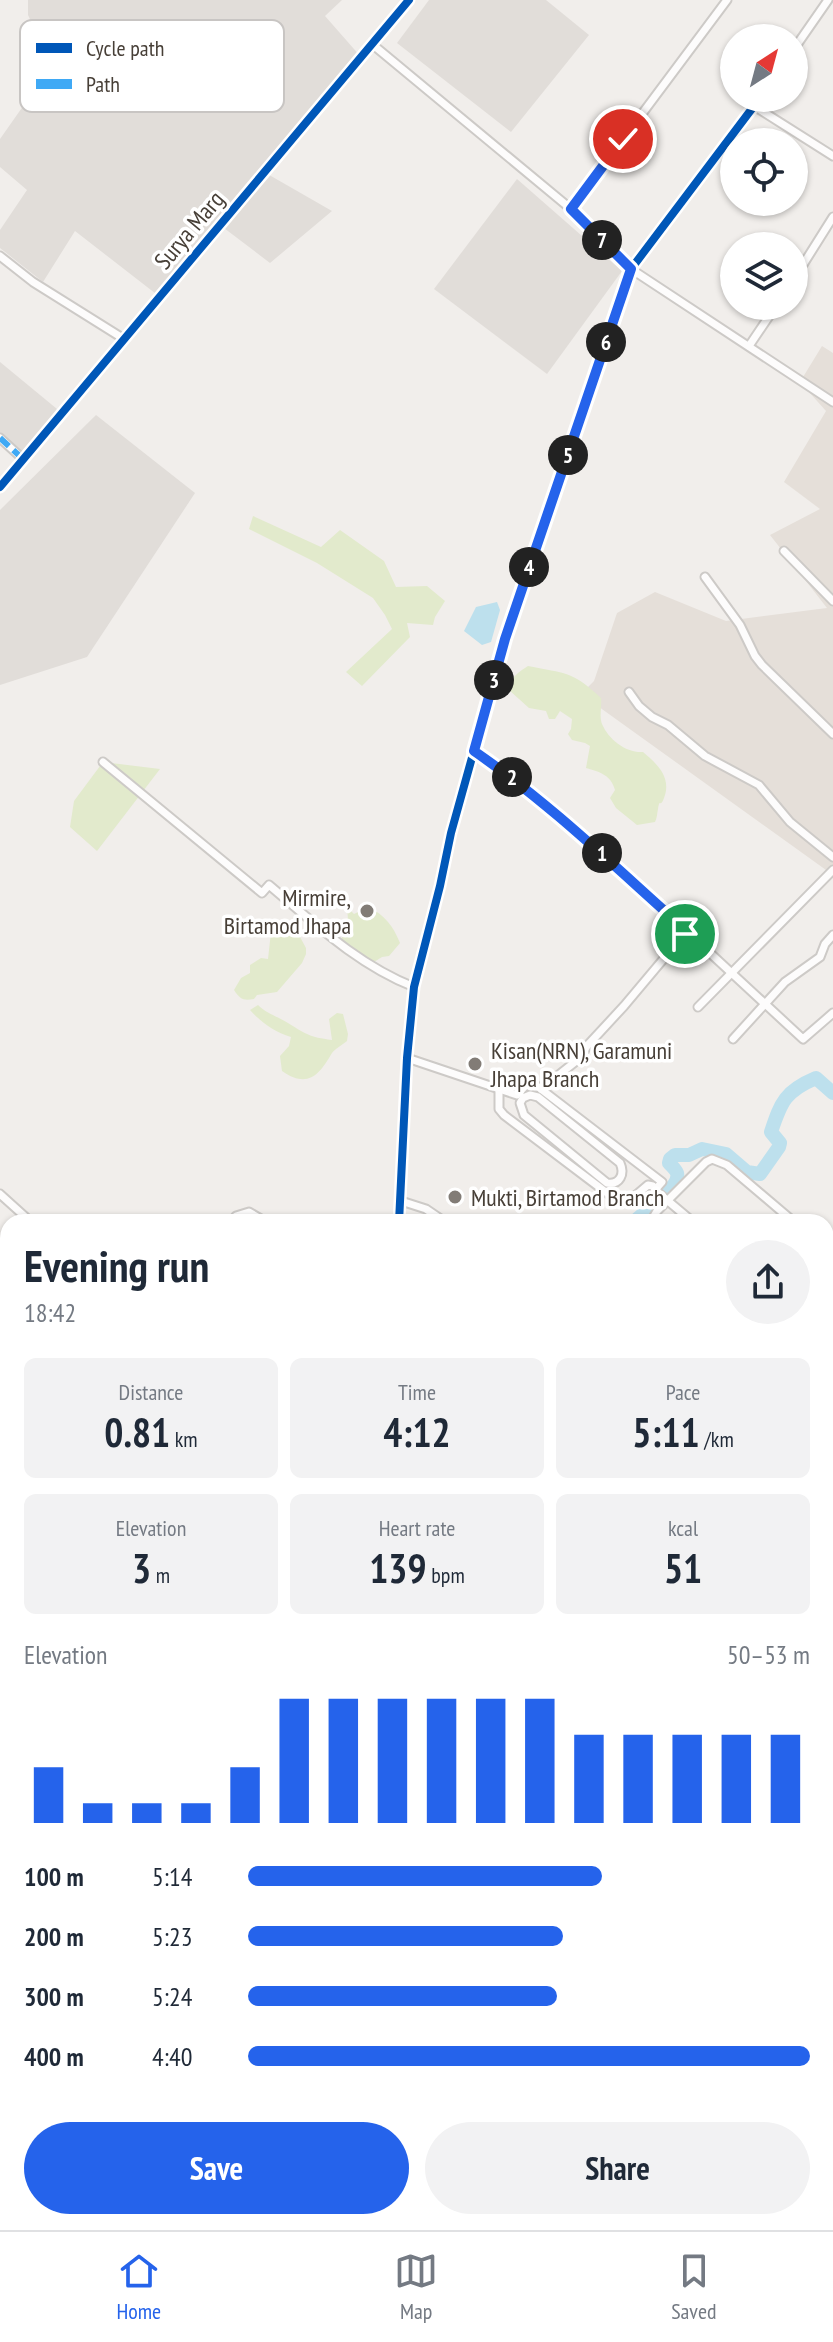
<!DOCTYPE html>
<meta charset="utf-8">
<style>
body{margin:0;font-family:"PT Sans Narrow",sans-serif;background:#f2f2f3;color:#1f2937;height:100vh;display:flex;flex-direction:column;font-size:30px;white-space:nowrap}
*{box-sizing:border-box;margin:0}
p{font-size:26px;color:#747a83}
.icon{flex:none;width:44px;height:44px;fill:none;stroke:currentColor;stroke-width:2;stroke-linecap:round;stroke-linejoin:round}
.map{position:relative;flex:1;overflow:hidden}
.drawer{position:absolute;left:0px;top:1214px;width:834px;height:1016px;display:flex;flex-direction:column;background:#fff;border-radius:24px 24px 0 0;box-shadow:0 2px 6px #0004}
.drawer>*{flex:none}
.needle{width:52px;rotate:36deg}
.tools{position:absolute;left:720px;top:24px;display:grid;gap:16px}
.tools a{display:grid;place-items:center;width:88px;height:88px;border-radius:50%;background:#fff;box-shadow:0 2px 6px #0004;font-size:40px}
.pin{position:absolute;display:grid;place-items:center;width:68px;height:68px;color:#fff;margin:-34px;border:4px solid #fff;border-radius:50%;box-shadow:0 2px 8px #0007}
.km{position:absolute;width:40px;height:40px;margin:-20px;border-radius:50%;background:#222;color:#fff;font-size:22px;line-height:40px;text-align:center}
.round{display:grid;place-items:center;flex:none;width:84px;height:84px;border-radius:42px;background:#f2f2f3}
.head{display:flex;align-items:center;justify-content:space-between;height:136px;padding:0 24px}
h1{font-size:44px;font-weight:700;line-height:60px}
.figures{display:grid;grid-template-columns:repeat(3,1fr);gap:12px;height:136px;padding:8px 24px}
.figures div{display:grid;align-content:center;border-radius:12px;background:#f2f2f3;text-align:center}
.figures b{font-size:40px;font-weight:700}
.figures small{font-size:22px;font-weight:400}
.figures p{font-size:22px}
.chart{height:224px;padding:16px 24px}
.chart p{display:flex;justify-content:space-between}
.chart svg{width:100%;height:144px;margin-top:8px;stroke:#2563eb;stroke-width:6}
.primary-button{display:flex;gap:16px;margin-top:auto;padding:16px 24px}
.primary-button a{flex:1;height:92px;border-radius:48px;background:#2563eb;color:#fff;font-size:32px;font-weight:700;line-height:92px;text-align:center}
.primary-button a+a{background:#f2f2f3;color:#1f2937}
ul{padding:0 24px;list-style:none;font-size:26px}
li{display:grid;grid-template-columns:128px 96px 1fr;align-items:center;height:60px}
li i{height:20px;border-radius:10px;background:#2563eb}
.tabs{display:flex;justify-content:space-around;align-items:center;height:112px;border-top:2px solid #e0e1e3;background:#fff;font-size:22px;color:#747a83}
.tabs a{display:grid;justify-items:center;gap:4px}
.tabs .active{color:#2563eb}
.map>svg:first-child{display:block}
</style>
<div class="map">
<svg width="833" height="2230" viewBox="0 0 833 2230">
<rect width="100%" height="100%" fill="#f1eeeb"/>
<g fill="#e5dfd9">
<path d="M822 346 833 353V875L581 694 594 681 617 613 655 592 726 621 827 608 770 535 820 509 784 482 826 411 800 382Z"/>
<path d="M826 1261 833 1268V1329L826 1323Z"/>
<path d="M205 2222H368L366 2230H214Z"/>
</g>
<g fill="#e1ddd9">
<path d="M28 0H342L325 16 361 57 264 172 332 211 270 263 220 225 160 297 75 231 43 282 0 248V230L27 190 0 167V139L52 65 28 15Z"/>
<path d="M429 0H546L589 35 511 132 397 43Z"/>
<path d="M517 179 622 271 547 374 434 289Z"/>
<path d="M0 362 57 409 26 456 0 434Z"/>
<path d="M96 415 195 493 87 657 0 685V510Z"/>
</g>
<g fill="#e2eacc">
<path d="M253 516 321 547 340 530 384 561 396 587 427 586 445 601 435 617 433 625 407 623 410 637 362 686 346 672 392 629 385 615 373 598 317 563 249 529Z"/>
<path d="M528 666C566 674 571 670 601 698 602 706 599 717 602 724 609 740 626 753 643 752 657 764 672 777 664 798 660 809 660 797 658 809 657 814 657 818 655 822L637 825 616 808 610 798 615 790C611 775 600 772 586 768L590 746 585 743 572 740 568 734 571 729 572 719 560 711 555 719H549L546 711 529 708 509 690C509 678 519 672 528 666Z"/>
<path d="M103 762 160 769 97 851 70 827 74 801Z"/>
<path d="M368 907C385 915 393 926 400 943L389 956 382 957 374 962 358 957 342 946C339 934 351 924 347 912L351 911 354 914Z"/>
<path d="M276 929 285 933 288 931 300 937 306 948V954L302 963 277 992 257 995 254 999C243 1001 240 999 234 990L241 978 250 973V965L261 958 268 959 271 932Z"/>
<path d="M258 1005C267 1014 277 1016 288 1023 306 1034 309 1037 332 1040L329 1019 337 1013 343 1014 348 1034 347 1041C342 1045 335 1049 332 1053 319 1075 308 1089 282 1071L280 1056 289 1046 291 1037C274 1032 262 1023 250 1010Z"/>
</g>
<path fill="#bde0ed" d="M497 602 500 610 491 642 482 645 464 631 476 607Z"/>
<g fill="none" stroke-linecap="round" stroke-linejoin="round">
<g stroke="#bde0ed" stroke-width="14">
<path d="M634 1222C644 1212 681 1187 677 1173 676 1170 671 1165 669 1163L670 1159 675 1155H689L702 1149 726 1154 747 1172 760 1174 779 1147 780 1143 771 1132C781 1102 785 1091 816 1078L833 1093"/>
<path d="M402 2230 406 2222"/>
</g>
<g stroke="#cdcac7" stroke-width="11">
<g id="minor">
<path d="M372 44 571 209 631 269 833 402"/>
<path d="M794 49 828 0"/>
<path d="M754 106 833 156"/>
<path d="M571 209 727 0"/>
<path d="M0 256 33 282 124 339"/>
<path d="M794 279 833 217"/>
<path d="M749 346 776 306"/>
<path d="M0 438 23 459"/>
<path d="M0 487 409 0"/>
<path d="M784 551 833 601"/>
<path d="M705 577 740 625 755 656 762 665 833 734"/>
<path d="M629 692 639 706 652 717 668 725 705 756 759 785 790 822 833 857"/>
<path d="M474 751 511 776 588 840 803 1039 833 1013"/>
<path d="M103 762 262 893 269 885C314 923 358 965 414 987"/>
<path d="M698 1007 833 870"/>
<path d="M733 1039 785 982 820 957 825 944 833 935"/>
<path d="M407 1058 517 1095 528 1083H533L662 1182 655 1190 693 1222"/>
<path d="M499 1089V1109L504 1115 611 1196 620 1201 628 1202 648 1185 653 1186 655 1190"/>
<path d="M541 1089 580 1058 587 1046 624 1006 687 931"/>
<path d="M530 1095 538 1097 620 1163C625 1174 620 1185 607 1183L524 1115 520 1103 523 1098Z"/>
<path d="M0 1194 31 1222"/>
<path d="M401 1201 426 1209 445 1222"/>
<path d="M651 1221 657 1211 706 1162 712 1159 727 1165 794 1222"/>
<path d="M231 1222 236 1216 249 1212 266 1222"/>
<path d="M399 1222 407 1058 414 987 440 886 451 833 505 639 631 269 760 98"/>
<path d="M826 1253 833 1260"/>
<path d="M0 1293 8 1288"/>
<path d="M826 1330 833 1336"/>
<path d="M0 1396 8 1387"/>
<path d="M826 1438 833 1443"/>
<path d="M826 1515 833 1511"/>
<path d="M0 1518 8 1507"/>
<path d="M826 1568 833 1575"/>
<path d="M826 1590 833 1596"/>
<path d="M826 1653 833 1658"/>
<path d="M826 1767 833 1770"/>
<path d="M0 1816 8 1821"/>
<path d="M0 1844 8 1834"/>
<path d="M826 1955 833 1960"/>
<path d="M826 2084 833 2089"/>
<path d="M826 2177 833 2182"/>
<path d="M647 2222 658 2230"/>
<path d="M709 2222 723 2230"/>
<path d="M162 2230 171 2222"/>
</g>
</g>
<g stroke="#cdcac7" stroke-width="12">
<path id="tertiary" d="M0 1542 8 1549"/>
</g>
<g stroke="#d3c8b9" stroke-width="15">
<g id="primary">
<path d="M826 1803 833 1793"/>
<path d="M826 1822 833 1812"/>
<path d="M612 2230 618 2222"/>
<path d="M626 2230 631 2222"/>
</g>
</g>
<use href="#minor" stroke="#fdfcfc" stroke-width="7"/>
<use href="#tertiary" stroke="#fdfcfc" stroke-width="8"/>
<use href="#primary" stroke="#f1ebe4" stroke-width="11"/>
<path stroke="#3fa9f5" stroke-width="6" stroke-dasharray="12 6" stroke-linecap="butt" d="M0 438 23 459"/>
<g stroke="#fff" stroke-width="13">
<g id="cycleway">
<path d="M0 487 409 0"/>
<path d="M399 1222 407 1058 414 987 440 886 451 833 505 639 631 269 760 98"/>
</g>
</g>
<use href="#cycleway" stroke="#0057b8" stroke-width="8"/>
</g>
<g fill="none" stroke-linecap="round" stroke-linejoin="round">
<g stroke="#fff" stroke-width="16">
<path id="route" d="M623 139 571 209 631 269 505 639 474 751C551 804 617 869 687 931L685 934"/>
</g>
<use href="#route" stroke="#2563eb" stroke-width="10"/>
</g>
<g fill="#827c76" stroke="#fff" stroke-width="3">
<circle cx="367" cy="911" r="8"/>
<circle cx="475" cy="1064" r="8"/>
<circle cx="455" cy="1197" r="8"/>
</g>
<g text-anchor="middle" dominant-baseline="central" stroke-width="7" stroke-linejoin="round" paint-order="stroke">
<g font-size="24" fill="#473f37" stroke="#fff">
<text transform="translate(189 230) rotate(-50)">Surya Marg</text>
</g>
<g font-size="24" fill="#473f37" stroke="#fff" text-anchor="start">
<text x="351" y="897" text-anchor="end">Mirmire,<tspan x="351" dy="28">Birtamod Jhapa</tspan></text>
<text x="491" y="1050">Kisan(NRN), Garamuni<tspan x="491" dy="28">Jhapa Branch</tspan></text>
<text x="471" y="1197">Mukti, Birtamod Branch</text>
</g>
</g>
<rect x="20" y="20" width="264" height="92" rx="12" fill="#fff" stroke="#c8c5c3" stroke-width="2"/>
<rect x="36" y="43" width="36" height="10" fill="#0057b8"/>
<rect x="36" y="79" width="36" height="10" fill="#3fa9f5"/>
<g font-size="22" fill="#473f37">
<text x="86" y="56">Cycle path</text>
<text x="86" y="92">Path</text>
</g>
</svg>
<div class="tools">
<a><svg class="needle" viewBox="-14 -14 28 28"><path d="M0-13l5 13h-10z" fill="#e53935"/><path d="M0 13l5-13h-10z" fill="#747a83"/></svg></a>
<a><svg class="icon" aria-label="locate" viewBox="0 0 24 24"><circle cx="12" cy="12" r="6"/><path d="M12 2v4M12 18v4M2 12h4M18 12h4"/></svg></a>
<a><svg class="icon" aria-label="layers" viewBox="0 0 24 24"><path d="M12 4l9 5-9 5-9-5zM3 14l9 5 9-5"/></svg></a>
</div>
<div class="pin" style="left:685px;top:934px;background:#1e9e55"><svg class="icon" aria-label="arrive" viewBox="0 0 24 24"><path d="M6 21V4h12l-3 4 3 4H6"/></svg></div>
<div class="pin" style="left:623px;top:139px;background:#d93025"><svg class="icon" aria-label="check" viewBox="0 0 24 24"><path d="M5 12l5 5 9-10"/></svg></div>
<b class="km" style="left:602px;top:853px">1</b>
<b class="km" style="left:512px;top:777px">2</b>
<b class="km" style="left:494px;top:680px">3</b>
<b class="km" style="left:529px;top:567px">4</b>
<b class="km" style="left:568px;top:455px">5</b>
<b class="km" style="left:606px;top:342px">6</b>
<b class="km" style="left:602px;top:240px">7</b>
<section class="drawer">
<div class="head"><div><h1>Evening run</h1><p>18:42</p></div><a class="round"><svg class="icon" aria-label="share" viewBox="0 0 24 24"><path d="M12 15V3M7 8l5-5 5 5M5 13v7h14v-7"/></svg></a></div>
<div class="figures">
<div><p>Distance</p><b>0.81<small> km</small></b></div>
<div><p>Time</p><b>4:12</b></div>
<div><p>Pace</p><b>5:11<small> /km</small></b></div>
</div>
<div class="figures">
<div><p>Elevation</p><b>3<small> m</small></b></div>
<div><p>Heart rate</p><b>139<small> bpm</small></b></div>
<div><p>kcal</p><b>51</b></div>
</div>
<div class="chart"><p><span>Elevation</span>50–53 m</p>
<svg viewBox="0 0 160 44" preserveAspectRatio="none"><path d="M5 44V27M15 44V38M25 44V38M35 44V38M45 44V27M55 44V6M65 44V6M75 44V6M85 44V6M95 44V6M105 44V6M115 44V17M125 44V17M135 44V17M145 44V17M155 44V17"/></svg>
</div>
<ul>
<li><b>100 m</b>5:14<i style="width:63%"></i></li>
<li><b>200 m</b>5:23<i style="width:56%"></i></li>
<li><b>300 m</b>5:24<i style="width:55%"></i></li>
<li><b>400 m</b>4:40<i style="width:100%"></i></li>
</ul>
<div class="primary-button"><a>Save</a><a>Share</a></div>
</section>
</div>
<nav class="tabs">
<a class="active"><svg class="icon" aria-label="home" viewBox="0 0 24 24"><path d="M3 11l9-7 9 7M6 9v11h12V9"/></svg>Home</a>
<a><svg class="icon" aria-label="map" viewBox="0 0 24 24"><path d="M3 6l6-2 6 2 6-2v14l-6 2-6-2-6 2zM9 4v14M15 6v14"/></svg>Map</a>
<a><svg class="icon" aria-label="saved" viewBox="0 0 24 24"><path d="M7 4h10v16l-5-4-5 4z"/></svg>Saved</a>
</nav>
